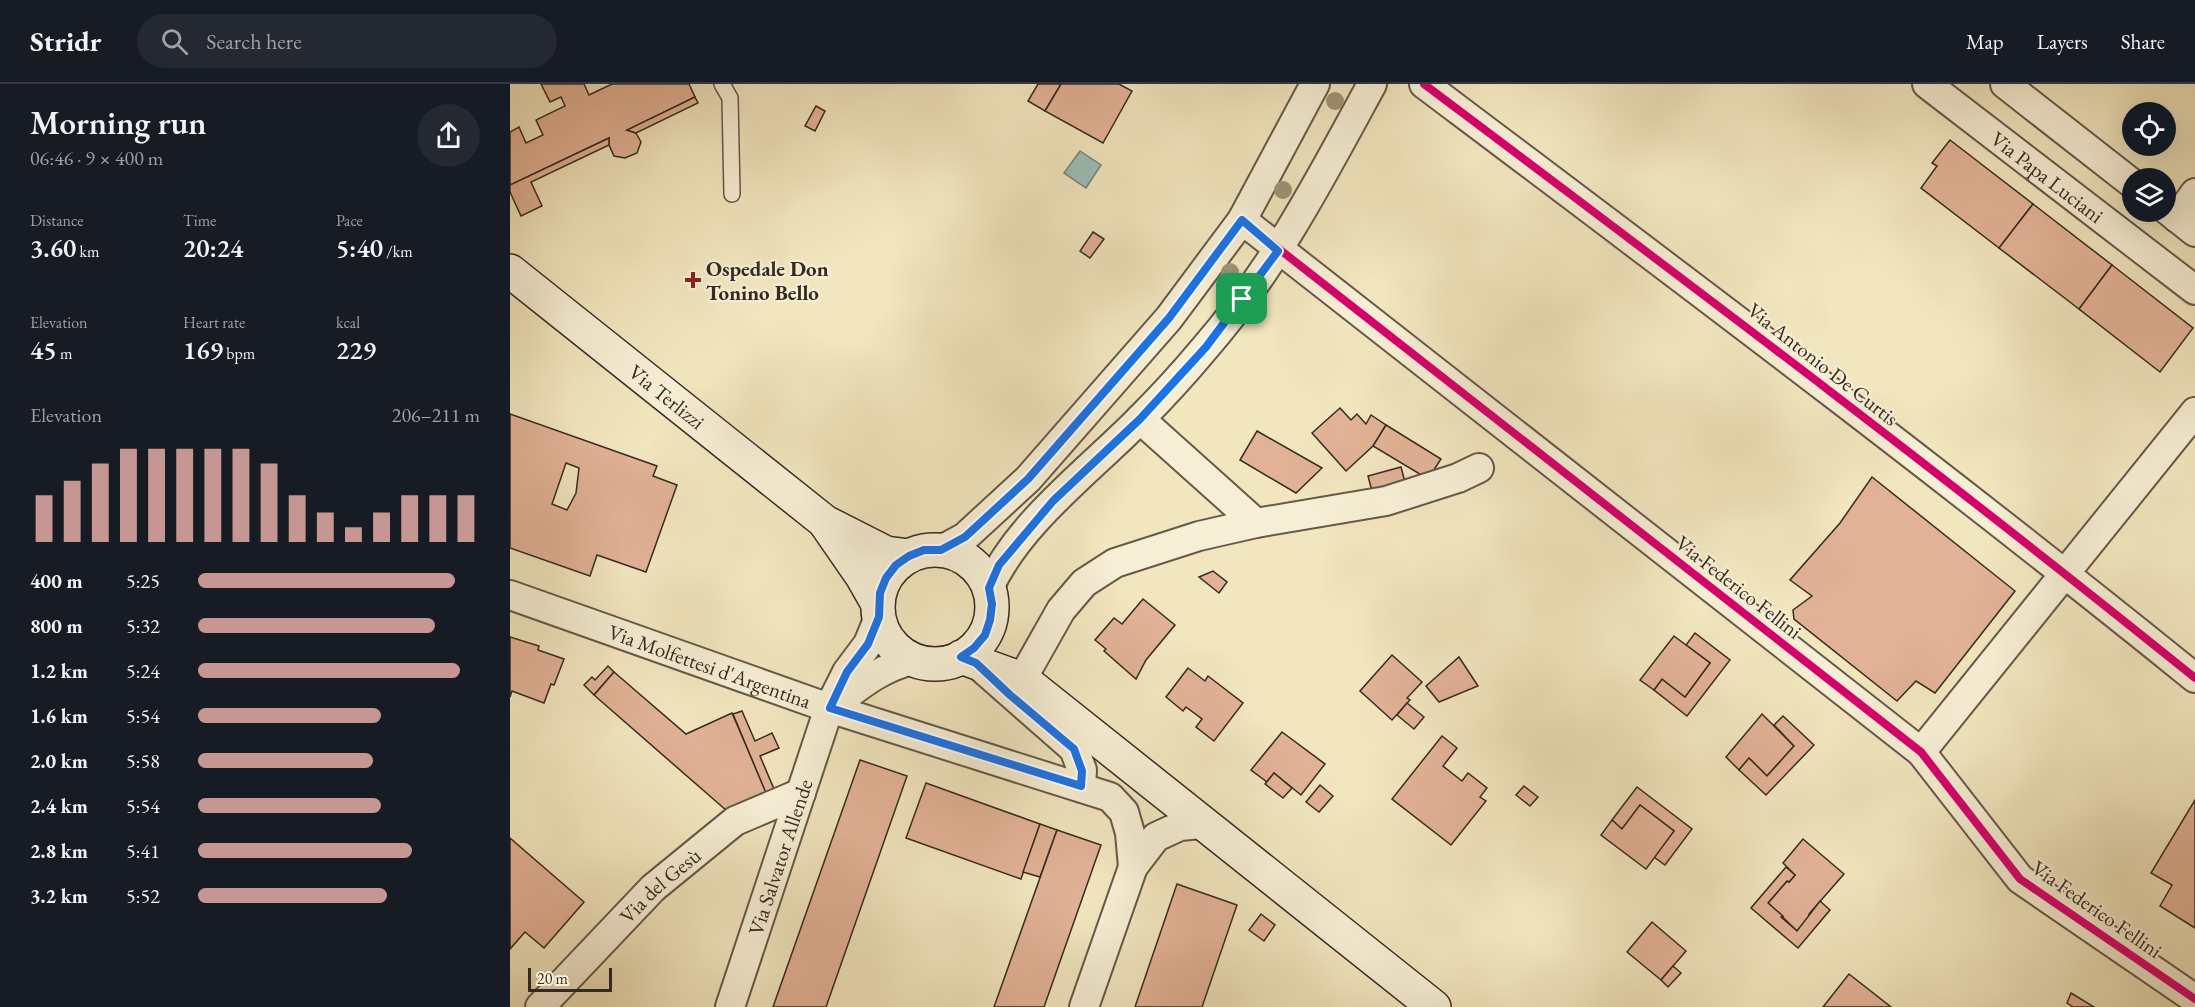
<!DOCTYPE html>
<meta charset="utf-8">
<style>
body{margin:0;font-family:"EB Garamond",serif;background:#242831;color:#f1f3f6;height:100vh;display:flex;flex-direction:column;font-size:22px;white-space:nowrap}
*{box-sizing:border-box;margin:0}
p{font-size:20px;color:#9ea1a6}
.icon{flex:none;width:33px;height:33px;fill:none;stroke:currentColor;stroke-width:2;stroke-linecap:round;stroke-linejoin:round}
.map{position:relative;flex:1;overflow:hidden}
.panel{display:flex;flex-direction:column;background:#171b24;width:510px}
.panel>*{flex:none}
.tools{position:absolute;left:1612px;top:18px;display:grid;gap:12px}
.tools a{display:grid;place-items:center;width:54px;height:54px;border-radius:50%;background:#171b24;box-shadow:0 6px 24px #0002;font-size:30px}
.scale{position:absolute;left:18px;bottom:15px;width:84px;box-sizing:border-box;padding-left:6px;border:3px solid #362a20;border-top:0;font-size:16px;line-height:21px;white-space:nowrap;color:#362a20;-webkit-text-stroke:4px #f7efd5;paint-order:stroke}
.pin{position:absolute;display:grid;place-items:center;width:51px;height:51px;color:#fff;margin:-26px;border-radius:12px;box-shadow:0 3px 9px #0006}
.round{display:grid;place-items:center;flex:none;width:63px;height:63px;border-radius:32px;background:#242831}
.head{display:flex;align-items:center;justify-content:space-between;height:102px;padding:0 30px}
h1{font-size:33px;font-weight:600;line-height:45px}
.figures{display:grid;grid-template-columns:repeat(3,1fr);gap:9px;height:102px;padding:6px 30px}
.figures div{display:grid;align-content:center}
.figures b{font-size:26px;font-weight:600}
.figures small{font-size:16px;font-weight:400}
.figures p{font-size:16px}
.chart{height:168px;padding:12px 30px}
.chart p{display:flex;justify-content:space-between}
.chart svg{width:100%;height:108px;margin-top:6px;stroke:#c59692;stroke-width:6}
ul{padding:0 30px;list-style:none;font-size:20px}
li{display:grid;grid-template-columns:96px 72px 1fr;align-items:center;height:45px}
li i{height:15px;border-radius:8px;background:#c59692}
header{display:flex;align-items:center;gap:36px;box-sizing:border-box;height:84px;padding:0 30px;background:#171b24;border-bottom:2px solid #363941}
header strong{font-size:28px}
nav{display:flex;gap:33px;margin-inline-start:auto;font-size:21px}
.search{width:420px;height:54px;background:#242831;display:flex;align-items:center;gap:15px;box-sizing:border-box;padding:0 21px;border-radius:33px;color:#9ea1a6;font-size:22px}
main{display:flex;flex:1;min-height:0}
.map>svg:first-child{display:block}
</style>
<header>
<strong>Stridr</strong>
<div class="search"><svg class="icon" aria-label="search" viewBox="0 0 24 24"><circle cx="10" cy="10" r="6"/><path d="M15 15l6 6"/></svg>Search here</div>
<nav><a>Map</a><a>Layers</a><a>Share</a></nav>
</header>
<main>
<section class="panel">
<div class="head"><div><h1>Morning run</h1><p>06:46 · 9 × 400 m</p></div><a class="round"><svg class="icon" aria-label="share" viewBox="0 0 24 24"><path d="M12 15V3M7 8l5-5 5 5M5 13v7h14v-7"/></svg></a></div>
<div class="figures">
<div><p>Distance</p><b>3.60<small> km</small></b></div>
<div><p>Time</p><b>20:24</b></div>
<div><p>Pace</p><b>5:40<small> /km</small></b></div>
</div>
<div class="figures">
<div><p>Elevation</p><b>45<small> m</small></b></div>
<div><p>Heart rate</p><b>169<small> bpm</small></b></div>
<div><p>kcal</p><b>229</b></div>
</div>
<div class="chart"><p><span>Elevation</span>206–211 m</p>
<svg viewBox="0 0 160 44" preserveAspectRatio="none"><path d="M5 44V25M15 44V19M25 44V12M35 44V6M45 44V6M55 44V6M65 44V6M75 44V6M85 44V12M95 44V25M105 44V32M115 44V38M125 44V32M135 44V25M145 44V25M155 44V25"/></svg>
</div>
<ul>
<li><b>400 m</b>5:25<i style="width:91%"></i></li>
<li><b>800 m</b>5:32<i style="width:84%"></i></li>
<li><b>1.2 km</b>5:24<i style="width:93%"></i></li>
<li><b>1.6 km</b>5:54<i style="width:65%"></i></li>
<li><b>2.0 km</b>5:58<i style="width:62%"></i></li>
<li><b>2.4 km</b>5:54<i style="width:65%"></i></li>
<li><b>2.8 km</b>5:41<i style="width:76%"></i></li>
<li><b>3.2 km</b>5:52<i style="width:67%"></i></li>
</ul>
</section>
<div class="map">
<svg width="1685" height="923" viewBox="0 0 1685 923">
<rect width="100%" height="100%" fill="#f2e6bf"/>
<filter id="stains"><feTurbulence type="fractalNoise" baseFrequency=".00333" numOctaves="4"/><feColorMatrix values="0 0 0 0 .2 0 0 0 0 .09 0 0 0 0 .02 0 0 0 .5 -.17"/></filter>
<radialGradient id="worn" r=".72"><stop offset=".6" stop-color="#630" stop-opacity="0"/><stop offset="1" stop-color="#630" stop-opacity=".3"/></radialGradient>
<path fill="#9cbeb7" stroke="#73837b" stroke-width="1.5" d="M570 67 591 81 576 104 554 89Z"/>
<g fill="#e2b296" stroke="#362a20" stroke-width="1.5" fill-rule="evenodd">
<path d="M31 0H74L79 11 102 0H179L185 13 117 46 126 49 131 58 127 69 115 74 104 72 99 61V54L0 101V48L9 43 16 59 33 51 26 36 55 22 51 13 40 18Z"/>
<path d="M528 0H551L535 27 518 17Z"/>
<path d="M551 0H609L622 7 593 59 535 27Z"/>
<path d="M185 13 188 19 126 49 117 46Z"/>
<path d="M306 22 315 27 305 47 295 42Z"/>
<path d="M99 54V61L21 98 32 122 11 132 0 108V101Z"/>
<path d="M1440 56 1523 120 1489 164 1411 104 1427 82 1422 79Z"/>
<path d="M1523 120 1602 181 1569 225 1489 164Z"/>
<path d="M583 148 594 155 580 174 570 167Z"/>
<path d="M1602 181 1683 244 1650 288 1569 225Z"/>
<path d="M830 324 841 336 847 330 856 340 861 331 876 341 863 362 836 387 802 349Z"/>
<path d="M0 330 147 382 143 392 167 401 136 488 87 471 80 492 0 464ZM56 379 69 384 66 409 57 426 42 420Z"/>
<path d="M876 341 931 375 918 395 863 362Z"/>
<path d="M747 347 812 384 786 409 730 376Z"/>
<path d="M891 383 896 402 863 411 858 392Z"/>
<path d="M1362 393 1505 507 1425 609 1406 597 1387 617 1284 535 1283 526 1302 512 1280 496 1330 439Z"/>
<path d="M703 487 717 498 709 509 689 493Z"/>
<path d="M633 515 665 541 636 576 626 595 594 567 596 565 585 556 604 534 612 540Z"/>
<path d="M1185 549 1220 576 1177 632 1144 606 1152 595 1175 613 1200 579 1176 561Z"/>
<path d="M1164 552 1200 579 1175 613 1152 595 1144 606 1130 596Z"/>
<path d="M0 553 29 562 28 566 54 575 44 601 41 600 34 619 2 607 0 613Z"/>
<path d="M882 571 912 598 897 614 900 616 882 636 850 607Z"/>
<path d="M949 573 968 602 929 618 916 602Z"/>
<path d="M98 582 104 588 84 611 74 601 82 593 85 596Z"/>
<path d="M678 584 695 597 698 592 733 619 704 657 686 643 692 635 676 623 673 627 656 613Z"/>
<path d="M104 588 176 650 222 629 258 712 217 727 84 611Z"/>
<path d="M897 619 914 633 904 645 887 631Z"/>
<path d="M232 627 245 657 262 649 269 664 250 672 264 705 256 709 223 630Z"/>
<path d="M1252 630 1284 662 1257 692 1239 674 1229 686 1216 673Z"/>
<path d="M1273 632 1304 661 1256 711 1229 686 1239 674 1257 692 1284 662 1264 641Z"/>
<path d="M772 648 815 680 791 711 764 689 757 698 741 686Z"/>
<path d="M932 652 947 664 933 682 952 697 958 689 977 704 970 713 976 717 941 761 882 715Z"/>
<path d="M350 676 397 692 316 923H263Z"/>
<path d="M764 689 782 704 773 714 755 700Z"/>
<path d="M416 699 530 740 511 795 396 754Z"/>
<path d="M810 701 823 712 809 728 796 718Z"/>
<path d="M1014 702 1028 713 1020 722 1006 711Z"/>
<path d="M1127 703 1182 745 1155 781 1144 773 1164 747 1130 721 1112 745 1102 736Z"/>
<path d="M1685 716V844L1650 822 1662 801 1641 789Z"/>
<path d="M1130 721 1164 747 1136 785 1091 751 1102 736 1112 745Z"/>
<path d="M530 740 547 746 530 793 513 788Z"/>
<path d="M547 746 591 761 534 923H484Z"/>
<path d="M0 754 74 818 34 864 15 848 0 865Z"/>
<path d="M1293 755 1334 790 1299 830 1301 831 1287 847 1258 819 1277 797 1279 798 1285 791 1273 779Z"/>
<path d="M1276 783 1285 791 1279 798 1277 797 1258 819 1273 832 1271 833 1287 847 1310 817 1320 826 1288 864 1241 824Z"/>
<path d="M667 800 727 821 692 923H625Z"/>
<path d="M751 830 765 841 754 857 739 846Z"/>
<path d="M1142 838 1176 867 1151 896 1117 868Z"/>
<path d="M1163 882 1171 889 1158 903 1151 896Z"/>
<path d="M1339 890 1381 923H1313Z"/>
<path d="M1561 909 1584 923H1563L1557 919Z"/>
</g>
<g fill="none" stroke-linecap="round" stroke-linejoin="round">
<g stroke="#655948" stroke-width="18">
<path id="lane" d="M212 0 220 14 222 110"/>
</g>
<g stroke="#655948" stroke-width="32">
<g id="street">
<path d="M914 0C1173 195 1433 390 1685 594"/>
<path id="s1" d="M1417 0 1685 206"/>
<path d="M1495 0 1623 100"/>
<path d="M1656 125 1685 148"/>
<path d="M1667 134 1685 109"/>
<path d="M732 136 1411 668 1510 795 1685 915"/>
<path d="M630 335 746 439"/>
<path d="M431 466 455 453 518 395 659 234 732 136 805 0"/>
<path d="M479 504C509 438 580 386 630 335 652 313 674 289 694 265 764 185 812 92 862 0"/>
<path id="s2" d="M0 511 319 624 600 713 614 728 620 749 623 783"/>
<path d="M474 586 564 665 572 686 571 702"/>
<path d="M512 595 551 526 574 499 605 479 689 452 746 439 876 417 948 394 969 384"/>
<path d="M324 621C349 602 373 582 404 576"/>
<path d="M1411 668 1685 328"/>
<path id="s3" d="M30 923 143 804 225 737 291 709"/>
<path id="s4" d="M220 923 319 624 337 588 358 560 369 533"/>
<path d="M574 923 623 783 646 753 670 742 691 740"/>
</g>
</g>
<g stroke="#362a20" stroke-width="36">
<g id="secondary">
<path id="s5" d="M0 187 315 438 376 469 399 472"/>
<path d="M316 440 352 492 368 520"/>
<circle cx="425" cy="523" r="57"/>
<path d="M451 573 512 595 924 923"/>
</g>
</g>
<use href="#lane" stroke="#f7efd5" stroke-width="15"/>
<use href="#street" stroke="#f7efd5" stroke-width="28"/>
<use href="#secondary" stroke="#f7efd5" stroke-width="33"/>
<g stroke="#f7efd5" stroke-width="11">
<g id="cycleway">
<path d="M914 0C1173 195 1433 390 1685 594"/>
<path d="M732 136 1411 668 1510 795 1685 915"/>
</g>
</g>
<use href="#cycleway" stroke="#d6006c" stroke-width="8"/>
</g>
<g fill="#9e9476">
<circle cx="825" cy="17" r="9"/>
<circle cx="773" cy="106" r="9"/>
<circle cx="720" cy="188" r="9"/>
</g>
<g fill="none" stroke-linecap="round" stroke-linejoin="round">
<g stroke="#fff" stroke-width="12">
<path id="route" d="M732 136 768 167 696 263 630 335 543 417 489 481 479 504 482 520 480 536 475 551 464 564 451 573 466 579 500 611 564 665 572 687 571 702 320 624 337 588 358 560 369 533 370 509 376 494 386 481 399 472 414 466H431L455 453 518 395 659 234Z"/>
</g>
<use href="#route" stroke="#1a73e8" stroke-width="8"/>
</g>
<path fill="#8f2418" stroke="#f7efd5" stroke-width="2" d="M180 187h6v6h6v6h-6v6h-6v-6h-6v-6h6z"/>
<g text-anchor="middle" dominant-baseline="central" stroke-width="4.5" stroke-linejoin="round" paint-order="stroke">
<g font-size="21" fill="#362a20" stroke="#f7efd5">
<text stroke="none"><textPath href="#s1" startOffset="152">Via Papa Luciani</textPath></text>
<text transform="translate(1313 280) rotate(38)">Via Antonio De Curtis</text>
<text stroke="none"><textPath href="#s5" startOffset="201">Via Terlizzi</textPath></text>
<text transform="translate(1229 503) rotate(38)">Via Federico Fellini</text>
<text stroke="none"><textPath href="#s2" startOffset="212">Via Molfettesi d'Argentina</textPath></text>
<text stroke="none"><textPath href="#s4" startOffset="158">Via Salvator Allende</textPath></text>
<text stroke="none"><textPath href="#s3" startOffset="171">Via del Gesù</textPath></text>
<text transform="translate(1587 825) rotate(35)">Via Federico Fellini</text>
</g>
<g font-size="21" font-weight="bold" fill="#362a20" stroke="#f7efd5" text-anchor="start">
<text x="196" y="184">Ospedale Don<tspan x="196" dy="24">Tonino Bello</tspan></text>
</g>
</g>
<rect width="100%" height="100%" filter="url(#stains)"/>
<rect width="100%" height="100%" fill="url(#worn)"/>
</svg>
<div class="tools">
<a><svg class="icon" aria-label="locate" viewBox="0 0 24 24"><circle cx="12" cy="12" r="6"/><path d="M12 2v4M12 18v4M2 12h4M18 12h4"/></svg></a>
<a><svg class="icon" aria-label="layers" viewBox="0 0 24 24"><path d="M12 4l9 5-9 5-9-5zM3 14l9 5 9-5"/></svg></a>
</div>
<div class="scale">20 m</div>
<div class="pin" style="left:732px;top:215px;background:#1e9e55"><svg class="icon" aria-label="arrive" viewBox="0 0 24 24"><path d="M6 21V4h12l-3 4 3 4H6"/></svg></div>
</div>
</main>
